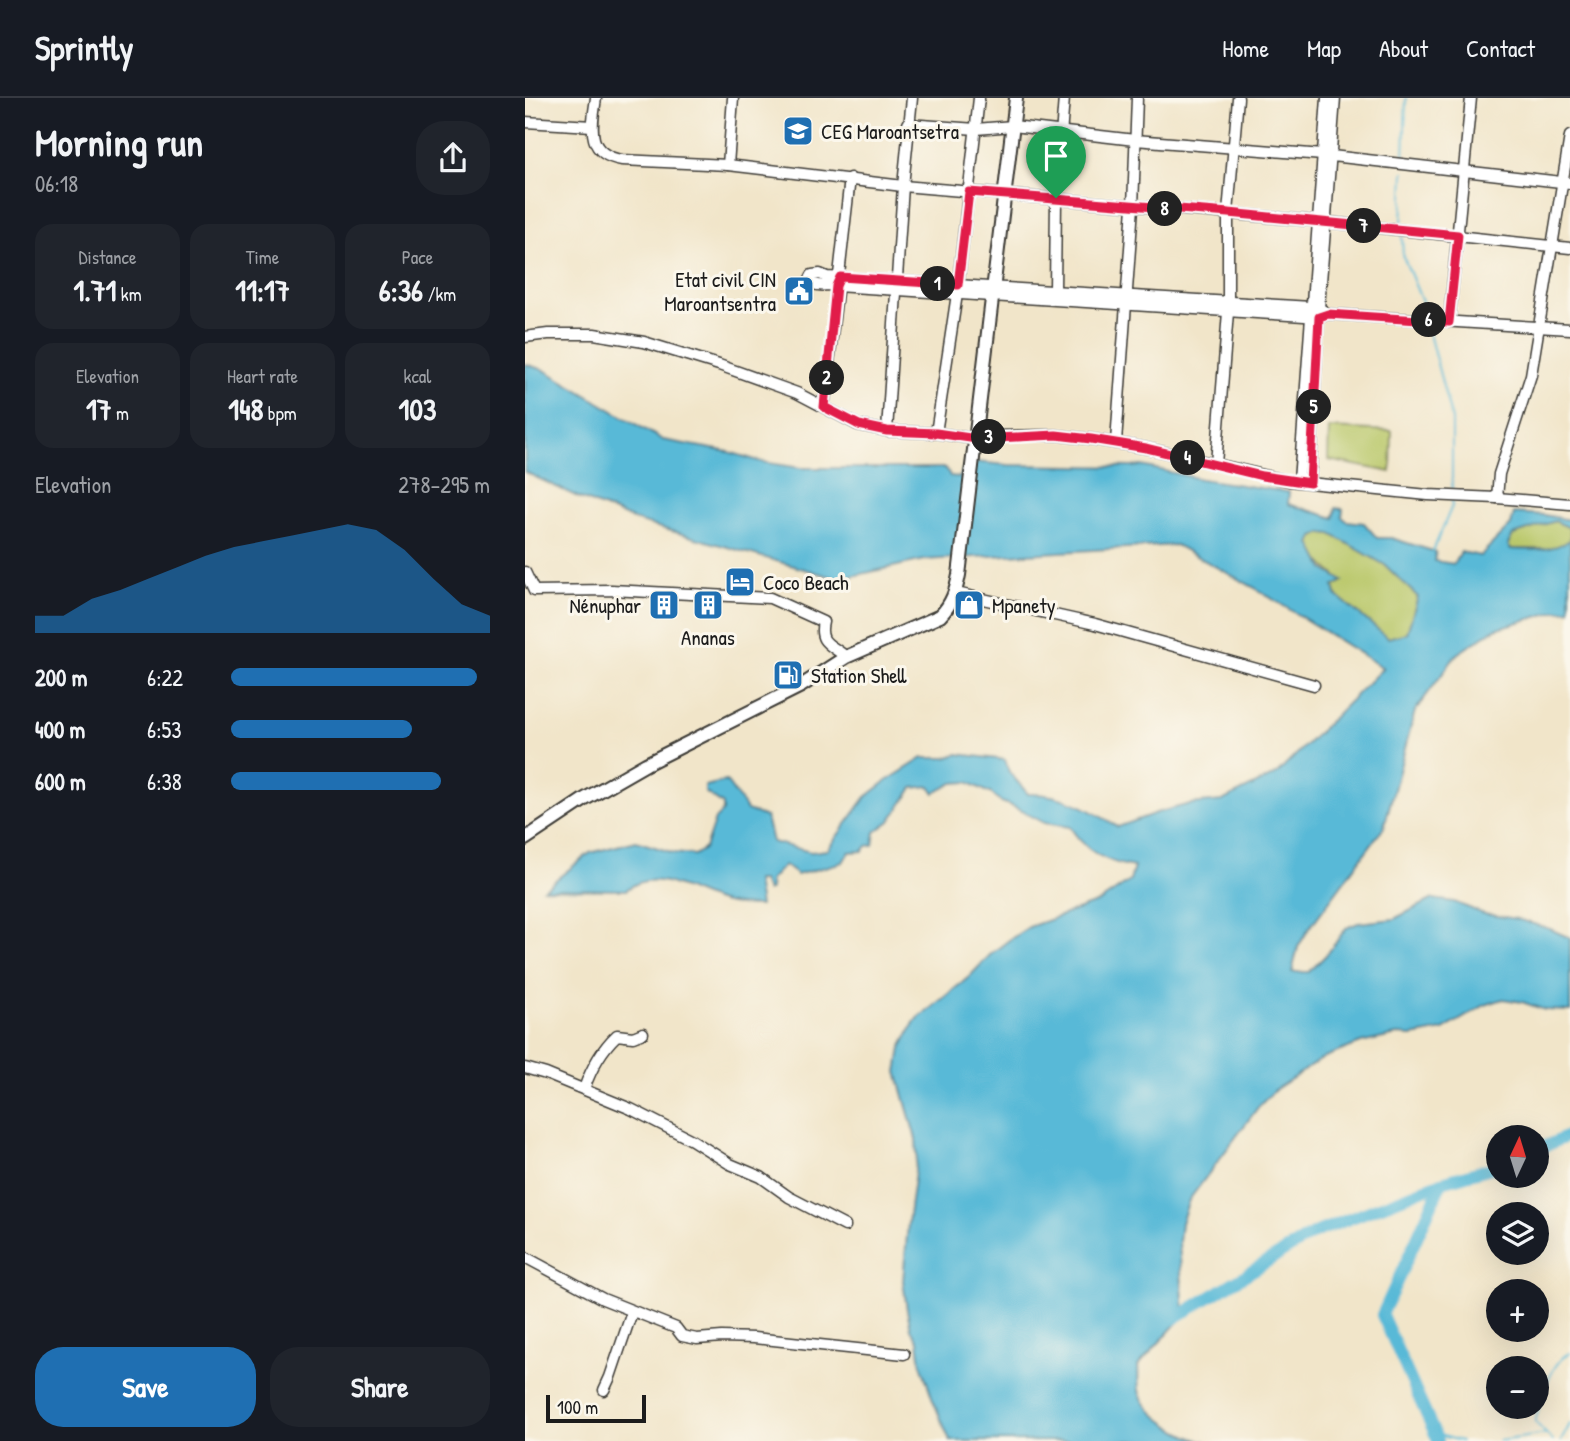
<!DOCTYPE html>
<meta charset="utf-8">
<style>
body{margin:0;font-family:"Patrick Hand",sans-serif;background:#20242c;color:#f1f3f6;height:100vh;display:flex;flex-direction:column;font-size:26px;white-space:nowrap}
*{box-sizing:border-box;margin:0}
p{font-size:23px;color:#9ea1a6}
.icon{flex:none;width:38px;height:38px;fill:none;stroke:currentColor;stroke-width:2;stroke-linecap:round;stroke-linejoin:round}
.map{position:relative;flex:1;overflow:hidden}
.drawer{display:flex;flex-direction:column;background:#171b24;width:525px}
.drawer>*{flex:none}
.needle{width:46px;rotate:4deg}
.controls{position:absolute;left:961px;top:1027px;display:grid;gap:14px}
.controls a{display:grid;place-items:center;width:63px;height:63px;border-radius:50%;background:#171b24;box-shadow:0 7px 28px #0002;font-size:35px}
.scale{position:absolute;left:21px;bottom:18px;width:100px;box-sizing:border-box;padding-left:7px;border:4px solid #1c1c1c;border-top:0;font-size:19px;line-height:24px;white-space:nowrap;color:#1c1c1c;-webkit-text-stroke:5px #fbf7ec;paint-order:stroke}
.pin{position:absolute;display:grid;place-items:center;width:60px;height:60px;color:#fff;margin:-72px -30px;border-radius:50% 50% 50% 0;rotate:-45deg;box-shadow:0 0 7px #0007}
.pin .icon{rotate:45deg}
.km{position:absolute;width:35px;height:35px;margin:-18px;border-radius:50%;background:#222;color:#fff;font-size:19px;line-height:35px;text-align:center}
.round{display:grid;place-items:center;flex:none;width:74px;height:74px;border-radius:28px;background:#20242c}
.overview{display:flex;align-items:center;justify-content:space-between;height:119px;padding:0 35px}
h1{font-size:38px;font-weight:700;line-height:52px}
.figures{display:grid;grid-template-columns:repeat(3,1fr);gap:10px;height:119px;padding:7px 35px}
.figures div{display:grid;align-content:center;border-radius:18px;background:#20242c;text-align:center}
.figures b{font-size:30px;font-weight:700}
.figures small{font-size:19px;font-weight:400}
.figures p{font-size:19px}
.chart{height:196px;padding:14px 35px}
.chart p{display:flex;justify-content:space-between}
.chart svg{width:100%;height:126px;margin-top:7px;fill:#1f6fb2;opacity:.7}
.primary-button{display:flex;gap:14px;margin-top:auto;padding:14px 35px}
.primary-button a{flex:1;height:80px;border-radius:28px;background:#1f6fb2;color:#fff;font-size:28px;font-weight:700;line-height:80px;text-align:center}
.primary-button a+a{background:#20242c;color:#f1f3f6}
ul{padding:0 35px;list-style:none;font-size:23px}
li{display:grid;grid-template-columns:112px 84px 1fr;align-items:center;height:52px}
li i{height:18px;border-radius:9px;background:#1f6fb2}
header{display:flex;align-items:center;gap:42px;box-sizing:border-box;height:98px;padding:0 35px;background:#171b24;border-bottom:2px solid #363941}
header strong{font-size:33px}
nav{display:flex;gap:38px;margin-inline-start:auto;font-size:24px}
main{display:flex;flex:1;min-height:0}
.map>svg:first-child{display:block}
</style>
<header>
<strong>Sprintly</strong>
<nav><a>Home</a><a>Map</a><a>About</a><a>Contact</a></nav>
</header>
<main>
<section class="drawer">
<div class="overview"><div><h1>Morning run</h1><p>06:18</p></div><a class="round"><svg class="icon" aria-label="share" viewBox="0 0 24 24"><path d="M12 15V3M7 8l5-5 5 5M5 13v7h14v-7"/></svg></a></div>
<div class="figures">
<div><p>Distance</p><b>1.71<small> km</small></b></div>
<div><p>Time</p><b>11:17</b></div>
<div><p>Pace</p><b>6:36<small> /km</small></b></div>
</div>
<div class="figures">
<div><p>Elevation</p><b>17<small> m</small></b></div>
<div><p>Heart rate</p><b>148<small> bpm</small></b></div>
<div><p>kcal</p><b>103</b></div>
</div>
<div class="chart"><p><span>Elevation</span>278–295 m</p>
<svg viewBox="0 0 160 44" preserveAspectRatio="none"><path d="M0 44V38L10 38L20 32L30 29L40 25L50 21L60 17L70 14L80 12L90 10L100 8L110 6L120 8L130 15L140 25L150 34L160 38V44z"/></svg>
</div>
<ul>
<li><b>200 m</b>6:22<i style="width:95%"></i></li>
<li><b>400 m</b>6:53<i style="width:70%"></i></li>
<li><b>600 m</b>6:38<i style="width:81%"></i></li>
</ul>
<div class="primary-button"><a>Save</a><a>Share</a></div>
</section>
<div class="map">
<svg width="1045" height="1343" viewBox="0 0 1045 1343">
<rect width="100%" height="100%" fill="#fbf7ec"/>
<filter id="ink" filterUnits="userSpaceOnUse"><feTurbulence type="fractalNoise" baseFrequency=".0143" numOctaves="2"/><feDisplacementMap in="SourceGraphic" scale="14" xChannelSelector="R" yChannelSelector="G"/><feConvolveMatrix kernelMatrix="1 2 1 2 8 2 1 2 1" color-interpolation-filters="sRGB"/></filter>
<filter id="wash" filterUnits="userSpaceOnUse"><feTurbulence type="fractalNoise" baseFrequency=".00686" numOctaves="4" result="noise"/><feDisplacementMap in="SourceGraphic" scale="28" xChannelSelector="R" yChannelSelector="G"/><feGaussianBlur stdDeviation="1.57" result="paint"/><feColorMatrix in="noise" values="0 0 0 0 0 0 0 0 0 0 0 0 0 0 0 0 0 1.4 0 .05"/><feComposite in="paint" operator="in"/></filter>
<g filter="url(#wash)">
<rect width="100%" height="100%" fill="#f1e5c9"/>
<g fill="#bac86a" stroke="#6b7243" stroke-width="2">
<path d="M804 330 867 333 866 374 803 362Z"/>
<path d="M1030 423 1045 430V442L1043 444 1026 451H984L983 446 988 437Z"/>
<path d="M797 435 806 436 860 467 893 499 882 535 863 540 811 497 809 488 817 484C801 466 796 471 786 445L789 439Z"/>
</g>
<path fill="#58b9d7" stroke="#3a6a7a" stroke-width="2" fill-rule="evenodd" d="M0 266 19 272 138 342 204 354 237 364 276 370H421L425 378 435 379 440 363 483 367 606 369 617 368 676 381 764 394 763 406 809 420 811 410 818 411 817 419 822 423 839 425 852 440H866L908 453 911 454 909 463 929 466 936 454 955 458 986 427 989 415 1019 417 1045 422V430L1030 423 988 437 983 446 985 451C1006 452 1026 454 1045 442V512L1032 513 970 531 932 556 890 613 859 729 783 832 773 849 767 874H784L803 855 821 830 833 825 869 821 908 801 929 804 959 816 992 821 1025 831 1045 840V913L1020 912 997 904 978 901 960 907 918 932 887 938 872 937 836 945 800 959 751 991 734 1008 664 1102 656 1125 654 1144 659 1217 613 1268C614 1276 612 1288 615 1296 623 1317 660 1341 681 1343H425L408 1302 396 1266 393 1243 386 1231 382 1212 378 1183 383 1125 392 1058 391 1041 372 974 376 950 390 923 444 879 467 855 484 842 504 829 574 804 605 783 609 769C580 764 561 754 545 729L519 725 487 708 476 704 467 696 443 684 428 685 410 695 405 688 388 690 365 723 350 734 348 747 342 748 338 753 324 754 318 764 272 777 259 767 244 783 246 791 242 793 237 783H231L235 808C222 808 209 808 196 804 165 796 131 768 101 792L19 791 65 755 111 743 149 755 169 757 180 750 190 721 198 713V707L180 694V688L201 683 222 712 241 719 247 744 286 754 302 752 341 699 363 682 398 660H421L433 656 480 662 484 674 503 696C538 695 564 711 593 729L631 715 665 706 697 703 752 676 858 570 730 490 651 447 399 462 314 481 115 424 55 400 0 374ZM797 435 806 436 860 467 893 499 882 535 863 540 811 497 809 488 818 483 799 471 786 445 789 439Z"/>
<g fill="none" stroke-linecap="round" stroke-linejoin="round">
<g stroke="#58b9d7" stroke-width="2">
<path d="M879 60 881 0"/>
<path d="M877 126 879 74"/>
<path d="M877 139 878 158 900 211"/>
<path d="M903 232 927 322V395"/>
<path d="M908 453 927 408V401"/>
<path d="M910 1336 936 1343"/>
<path d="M973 1343 1021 1336"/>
<path d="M1028 1343 1010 1324C1016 1304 1025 1263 1045 1255"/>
<path d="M1036 1343 1045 1326"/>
</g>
<g stroke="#58b9d7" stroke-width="12">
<path d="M1012 1052 1045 1037"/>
<path d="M647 1222 789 1135 917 1084"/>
<path d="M913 1343 857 1217 917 1084 973 1068"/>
</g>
</g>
</g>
<g filter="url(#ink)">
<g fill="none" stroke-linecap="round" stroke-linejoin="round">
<g stroke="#3c3a36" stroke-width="13">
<g id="minor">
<path d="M71 0C67 28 60 56 97 62L203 67 378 88 801 124 1045 150"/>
<path d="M0 24 67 28"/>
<path d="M383 26 451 31 488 28 610 42 798 57 1045 85"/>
<path d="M203 67 208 0"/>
<path d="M530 194 531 100 539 0"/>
<path d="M803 216 794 210 786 209 302 179 295 176 287 177 285 181 288 186C296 189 303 186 311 188L794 219 803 216 1045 231"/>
<path d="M924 224 946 0"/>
<path d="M0 239 23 236H69L119 244 194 267 272 295 333 327 362 333 411 335 451 341 472 338 531 337 566 341 621 350 764 383 903 397 972 400 1045 406"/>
<path d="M299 309 325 80"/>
<path d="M362 333 378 88 387 0"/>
<path d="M411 335 432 196 454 0"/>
<path d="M591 344 608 109 612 0"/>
<path d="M691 366 703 214V115L713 0"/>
<path d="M774 383 802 0"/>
<path d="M785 385 794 210 810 0"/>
<path d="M972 400 974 376 1006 277 1045 38"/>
<path d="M0 474 9 493 86 492 245 500 298 524C293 546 306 546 321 559"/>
<path d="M431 495 570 526 789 587"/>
<path d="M0 970 21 976 106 1011 167 1042 205 1066 236 1079 264 1099 320 1128"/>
<path d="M59 991C66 971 77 951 92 937L108 939 118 935"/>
<path d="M0 1159 78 1201 151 1230 157 1238 172 1241 197 1239 229 1240 379 1256"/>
<path d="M79 1292 85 1279 107 1214"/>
</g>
</g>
<g stroke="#3c3a36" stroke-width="16">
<path id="major" d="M0 741 60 701 121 666 276 588 321 559 415 518C427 506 431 493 434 477L491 0"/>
</g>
<use href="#minor" stroke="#fff" stroke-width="10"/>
<use href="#major" stroke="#fff" stroke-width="12"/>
</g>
</g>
<g fill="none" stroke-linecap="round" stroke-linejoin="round" filter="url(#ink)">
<g stroke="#fff" stroke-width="14">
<path id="route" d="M444 94 704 115 933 137 924 224 803 216 794 219 785 385 737 378 621 350 566 341 531 337 452 341 411 335 362 333 334 327 299 309 311 188 315 179 433 187Z"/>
</g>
<use href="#route" stroke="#e11d48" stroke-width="9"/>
</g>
<defs>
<g id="school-square" transform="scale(1.575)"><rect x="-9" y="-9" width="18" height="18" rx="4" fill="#1f6fb2" stroke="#fbf7ec"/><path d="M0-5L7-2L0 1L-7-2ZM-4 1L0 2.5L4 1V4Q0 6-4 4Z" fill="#fff"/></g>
<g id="civic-square" transform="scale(1.575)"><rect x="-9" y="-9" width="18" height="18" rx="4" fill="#1f6fb2" stroke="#fbf7ec"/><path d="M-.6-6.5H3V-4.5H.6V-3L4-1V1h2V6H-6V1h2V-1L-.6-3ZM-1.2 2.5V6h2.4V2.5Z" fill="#fff"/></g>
<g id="hotel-square" transform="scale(1.575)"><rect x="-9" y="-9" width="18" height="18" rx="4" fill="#1f6fb2" stroke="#fbf7ec"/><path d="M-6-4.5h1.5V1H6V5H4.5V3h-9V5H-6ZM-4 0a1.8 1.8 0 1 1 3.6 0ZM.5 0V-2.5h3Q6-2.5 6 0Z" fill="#fff"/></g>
<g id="building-square" transform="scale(1.575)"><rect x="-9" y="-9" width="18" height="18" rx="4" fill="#1f6fb2" stroke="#fbf7ec"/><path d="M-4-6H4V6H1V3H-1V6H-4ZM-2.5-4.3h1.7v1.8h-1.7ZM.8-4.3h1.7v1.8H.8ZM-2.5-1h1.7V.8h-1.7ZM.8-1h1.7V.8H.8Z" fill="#fff"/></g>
<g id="shop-square" transform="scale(1.575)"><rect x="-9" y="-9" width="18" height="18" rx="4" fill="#1f6fb2" stroke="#fbf7ec"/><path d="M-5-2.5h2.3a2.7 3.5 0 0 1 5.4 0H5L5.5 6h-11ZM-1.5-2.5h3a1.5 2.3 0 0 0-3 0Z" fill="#fff"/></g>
<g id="fuel-square" transform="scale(1.575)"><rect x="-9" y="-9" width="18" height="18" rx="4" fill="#1f6fb2" stroke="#fbf7ec"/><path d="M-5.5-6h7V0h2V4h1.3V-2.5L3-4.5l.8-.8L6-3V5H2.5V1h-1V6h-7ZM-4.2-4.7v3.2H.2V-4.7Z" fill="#fff"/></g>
</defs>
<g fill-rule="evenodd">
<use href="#school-square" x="273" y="33"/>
<use href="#civic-square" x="274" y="193"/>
<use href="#hotel-square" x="215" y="484"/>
<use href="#building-square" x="139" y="507"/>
<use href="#building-square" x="183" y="507"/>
<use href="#shop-square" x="444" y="507"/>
<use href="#fuel-square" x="263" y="577"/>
</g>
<g text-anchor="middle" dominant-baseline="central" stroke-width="6" stroke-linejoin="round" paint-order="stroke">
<g font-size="21" fill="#1c1c1c" stroke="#fbf7ec" text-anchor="start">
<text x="296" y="33">CEG Maroantsetra</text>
<text x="251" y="181" text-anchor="end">Etat civil CIN<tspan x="251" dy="24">Maroantsentra</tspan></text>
<text x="238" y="484">Coco Beach</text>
<text x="116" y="507" text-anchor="end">Nénuphar</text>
<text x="467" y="507">Mpanety</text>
<text x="183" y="539" text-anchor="middle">Ananas</text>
<text x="286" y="577">Station Shell</text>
</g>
</g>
</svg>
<div class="controls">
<a><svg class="needle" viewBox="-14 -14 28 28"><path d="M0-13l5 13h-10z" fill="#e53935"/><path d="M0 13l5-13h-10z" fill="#9ea1a6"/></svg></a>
<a><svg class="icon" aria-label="layers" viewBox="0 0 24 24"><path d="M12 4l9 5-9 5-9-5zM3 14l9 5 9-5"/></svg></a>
<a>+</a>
<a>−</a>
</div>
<div class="scale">100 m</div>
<div class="pin" style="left:531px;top:100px;background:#1e9e55"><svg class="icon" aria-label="arrive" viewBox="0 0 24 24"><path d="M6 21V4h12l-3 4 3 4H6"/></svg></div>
<b class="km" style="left:413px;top:186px">1</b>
<b class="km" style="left:302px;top:280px">2</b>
<b class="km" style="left:464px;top:339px">3</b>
<b class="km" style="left:663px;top:360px">4</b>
<b class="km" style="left:789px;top:309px">5</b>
<b class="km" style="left:904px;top:222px">6</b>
<b class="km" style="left:839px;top:128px">7</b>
<b class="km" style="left:640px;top:111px">8</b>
</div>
</main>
